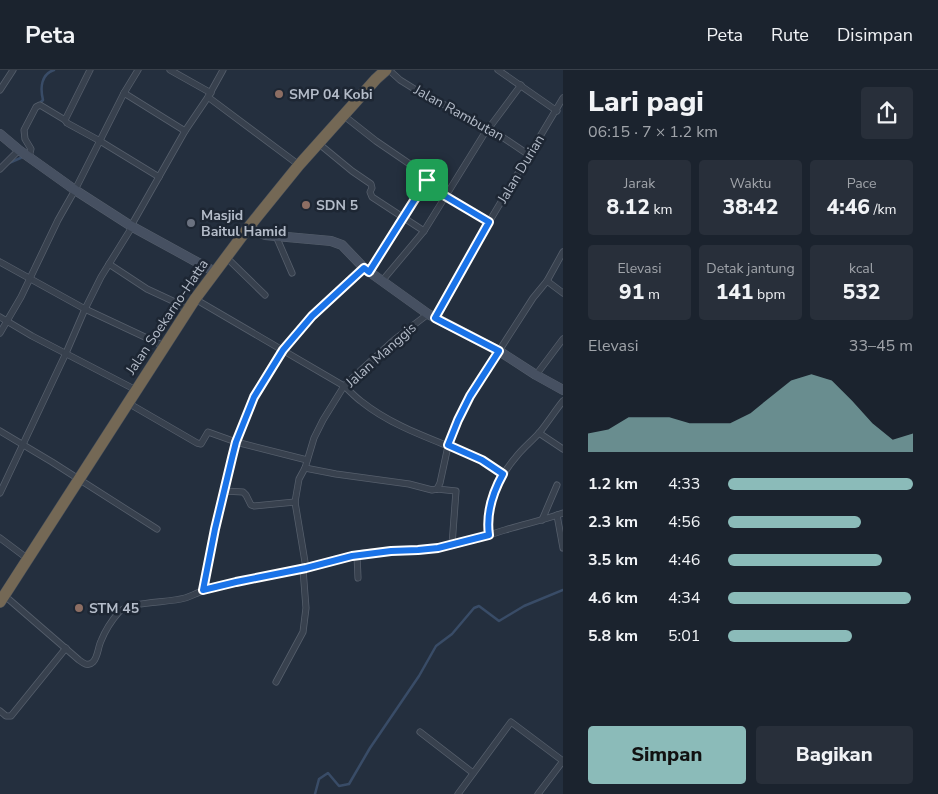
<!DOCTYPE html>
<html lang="id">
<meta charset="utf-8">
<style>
body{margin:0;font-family:"Nunito Sans",sans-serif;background:#282f3a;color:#f1f3f6;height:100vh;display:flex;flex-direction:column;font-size:19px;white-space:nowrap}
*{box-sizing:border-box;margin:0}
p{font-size:16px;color:#a0a4aa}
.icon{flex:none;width:28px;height:28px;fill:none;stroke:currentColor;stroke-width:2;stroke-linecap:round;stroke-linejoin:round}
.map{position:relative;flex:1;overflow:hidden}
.sheet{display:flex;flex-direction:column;background:#1b232e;width:375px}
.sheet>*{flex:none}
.pin{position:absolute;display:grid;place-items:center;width:42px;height:42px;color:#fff;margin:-21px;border-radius:10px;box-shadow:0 2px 8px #0006}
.round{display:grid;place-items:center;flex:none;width:52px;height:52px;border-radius:5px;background:#282f3a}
.overview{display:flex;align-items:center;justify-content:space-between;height:85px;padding:0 25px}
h1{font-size:28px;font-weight:800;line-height:38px}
.stats{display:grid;grid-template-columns:repeat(3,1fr);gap:8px;height:85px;padding:5px 25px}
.stats div{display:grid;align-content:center;border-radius:5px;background:#282f3a;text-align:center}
.stats b{font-size:21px;font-weight:800}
.stats small{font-size:14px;font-weight:400}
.stats p{font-size:14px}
.chart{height:140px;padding:10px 25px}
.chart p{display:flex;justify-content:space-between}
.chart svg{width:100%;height:90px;margin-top:5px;fill:#8bbbb9;opacity:.7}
.cta{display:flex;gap:10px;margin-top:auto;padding:10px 25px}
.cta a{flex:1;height:58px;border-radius:5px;background:#8bbbb9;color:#111;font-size:20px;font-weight:800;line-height:58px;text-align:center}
.cta a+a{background:#282f3a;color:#f1f3f6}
ul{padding:0 25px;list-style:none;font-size:16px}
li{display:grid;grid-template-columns:80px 60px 1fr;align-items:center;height:38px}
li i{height:12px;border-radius:6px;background:#8bbbb9}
header{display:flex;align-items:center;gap:30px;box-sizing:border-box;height:70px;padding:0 25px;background:#1b232e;border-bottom:1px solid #39404a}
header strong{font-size:24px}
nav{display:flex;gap:28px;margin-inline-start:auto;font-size:18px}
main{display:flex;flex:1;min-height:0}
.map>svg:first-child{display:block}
</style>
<header>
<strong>Peta</strong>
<nav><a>Peta</a><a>Rute</a><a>Disimpan</a></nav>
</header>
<main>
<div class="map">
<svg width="563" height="724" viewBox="0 0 563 724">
<rect width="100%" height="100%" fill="#242f3e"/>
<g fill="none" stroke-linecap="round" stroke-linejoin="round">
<g stroke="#394c67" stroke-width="2.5">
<path d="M40 33 43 30C40 18 41 4 54 0"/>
<path d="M9 93 25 86"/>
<path d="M315 724 319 709 328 703 339 716 349 714 370 678 419 606 436 576 452 564 474 538 479 536 499 551 524 536 563 520"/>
</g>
<g stroke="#565f6c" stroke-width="7">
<g id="street">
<path d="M170 0 211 23"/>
<path d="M389 0 400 10 424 25 453 39 486 61 489 58 529 85"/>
<path d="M498 0 557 41"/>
<path d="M0 20 13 0"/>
<path d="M124 23 185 61"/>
<path d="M208 27 299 95"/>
<path d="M343 45 376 71 417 99 424 106 427 110 445 126 489 152"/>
<path d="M65 50 90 0"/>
<path d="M489 58 521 15"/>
<path d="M318 73 352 101 371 114 372 118 370 122 372 127 424 161"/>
<path d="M29 87 31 79 25 69 24 60 36 37 40 35 65 50 67 53 100 71 159 107"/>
<path d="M0 99 19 80"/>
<path d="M131 156 185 61 208 27 223 0"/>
<path d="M276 166 292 203"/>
<path d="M226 187 265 225"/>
<path d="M0 192 85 239 164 276"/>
<path d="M109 194 147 219 175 232 188 240"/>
<path d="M369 202 427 110"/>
<path d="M382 211 424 161 486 61"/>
<path d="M547 211 563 223"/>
<path d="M195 229 344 316C350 321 355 327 362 332 387 352 418 364 448 376"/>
<path d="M0 247 32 266 136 320"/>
<path d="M435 248 489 152 563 28"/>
<path d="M0 263 21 227 58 150 75 120 124 23 138 0"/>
<path d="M536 305 563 269"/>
<path d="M128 333 197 373 201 374 208 362 236 372 307 390"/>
<path d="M0 361 52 392 157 459"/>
<path d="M539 363 563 379"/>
<path d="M448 375 482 391 503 404"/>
<path d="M305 398 336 404 409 414 432 420 437 419 456 421 452 475"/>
<path d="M437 419 440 413 448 376 458 350 470 326 533 228 547 211 563 182"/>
<path d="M224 421 243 422 246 425 251 435 254 436 295 432"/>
<path d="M0 423 66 283 85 239 101 207 132 157"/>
<path d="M557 445 563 478"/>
<path d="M542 450 557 415"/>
<path d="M489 465C485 437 498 408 516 387 523 378 532 371 540 362 548 352 555 341 563 331"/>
<path d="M0 468 28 489"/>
<path d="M357 485 358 508"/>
<path d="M306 498 295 432 299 409 305 398 314 368 323 350 344 316 361 300 394 270 428 244"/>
<path d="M203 521 215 459 232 388 236 372 254 327 283 280 312 246 364 198"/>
<path d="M5 526 79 590C83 593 88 597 93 592 98 587 98 577 101 571 105 561 112 550 119 542 130 531 168 533 185 528 192 526 198 522 206 520 238 510 272 506 305 498 325 493 344 486 364 483 388 480 412 482 436 479 459 475 482 467 505 460 524 454 544 450 563 443"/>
<path d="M276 612 303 562 306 538 303 499"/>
<path d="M0 641 6 646H11L66 578"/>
<path d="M420 662 473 703"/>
<path d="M458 724 511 652 563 691"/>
<path d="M538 724 563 691"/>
</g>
</g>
<g stroke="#565f6c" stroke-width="10">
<g id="secondary">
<path d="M0 64 19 80 75 120 131 156 215 202"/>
<path d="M248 158 265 165 331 171 342 175 364 198 428 244 499 281 536 305 563 320"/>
</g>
</g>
<g stroke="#434c59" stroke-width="12">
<path id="highway" d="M0 532 195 229 248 158 299 95 376 9 386 0"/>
</g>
<use href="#street" stroke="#38414e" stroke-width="5.5"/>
<use href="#secondary" stroke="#465061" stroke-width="9"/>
<use href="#highway" stroke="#746855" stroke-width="11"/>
</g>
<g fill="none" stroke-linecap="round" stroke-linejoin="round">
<g stroke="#fff" stroke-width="10">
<path id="route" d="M427 110 445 126 489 152 435 248 499 281 470 326 458 350 448 375 482 390 503 404C493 422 486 444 489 465L438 478 418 480 391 481 352 486 306 498 236 512 203 520 215 459 232 388 236 372 254 327 283 280 312 246 364 198 369 202Z"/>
</g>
<use href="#route" stroke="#1a73e8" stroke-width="6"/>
</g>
<g fill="#8d6e63" stroke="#1d2633" stroke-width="2">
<circle cx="279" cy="24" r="5"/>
<circle cx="306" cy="135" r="5"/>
<circle cx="79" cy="538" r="5"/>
</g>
<circle fill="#6b7280" stroke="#1d2633" stroke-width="2" cx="191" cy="153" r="5"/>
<g text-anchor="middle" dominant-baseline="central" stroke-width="5" stroke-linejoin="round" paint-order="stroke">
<g font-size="14" font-weight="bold" fill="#b4bcc9" stroke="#1d2633" text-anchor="start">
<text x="289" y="24">SMP 04 Kobi</text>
<text x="316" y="135">SDN 5</text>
<text x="201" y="145">Masjid<tspan x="201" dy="16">Baitul Hamid</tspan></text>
<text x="89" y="538">STM 45</text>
</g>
<g font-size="14" fill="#b4bcc9" stroke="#1d2633">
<text transform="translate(459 43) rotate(29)">Jalan Rambutan</text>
<text transform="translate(521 99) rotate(-59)">Jalan Durian</text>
<text transform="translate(167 247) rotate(-56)">Jalan Soekarno-Hatta</text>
<text transform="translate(381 285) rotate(-42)">Jalan Manggis</text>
</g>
</g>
</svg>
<div class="pin" style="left:427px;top:110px;background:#1e9e55"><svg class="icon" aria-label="arrive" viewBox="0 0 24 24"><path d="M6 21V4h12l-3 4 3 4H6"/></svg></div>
</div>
<section class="sheet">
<div class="overview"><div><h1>Lari pagi</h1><p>06:15 · 7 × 1.2 km</p></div><a class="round"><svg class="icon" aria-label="share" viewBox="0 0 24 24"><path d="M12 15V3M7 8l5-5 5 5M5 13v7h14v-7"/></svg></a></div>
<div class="stats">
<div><p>Jarak</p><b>8.12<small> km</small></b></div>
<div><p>Waktu</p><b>38:42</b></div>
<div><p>Pace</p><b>4:46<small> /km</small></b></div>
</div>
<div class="stats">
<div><p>Elevasi</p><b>91<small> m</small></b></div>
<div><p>Detak jantung</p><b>141<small> bpm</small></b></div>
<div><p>kcal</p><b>532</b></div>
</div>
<div class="chart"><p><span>Elevasi</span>33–45 m</p>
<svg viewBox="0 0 160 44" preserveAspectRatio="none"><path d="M0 44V35L10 33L20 27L30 27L40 27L50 30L60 30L70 30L80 25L90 17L100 9L110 6L120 9L130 19L140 30L150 38L160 35V44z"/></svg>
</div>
<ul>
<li><b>1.2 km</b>4:33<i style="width:100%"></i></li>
<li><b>2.3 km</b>4:56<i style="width:72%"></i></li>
<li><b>3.5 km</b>4:46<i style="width:83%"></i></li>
<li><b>4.6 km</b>4:34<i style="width:99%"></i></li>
<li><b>5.8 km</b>5:01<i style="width:67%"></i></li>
</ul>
<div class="cta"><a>Simpan</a><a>Bagikan</a></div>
</section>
</main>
